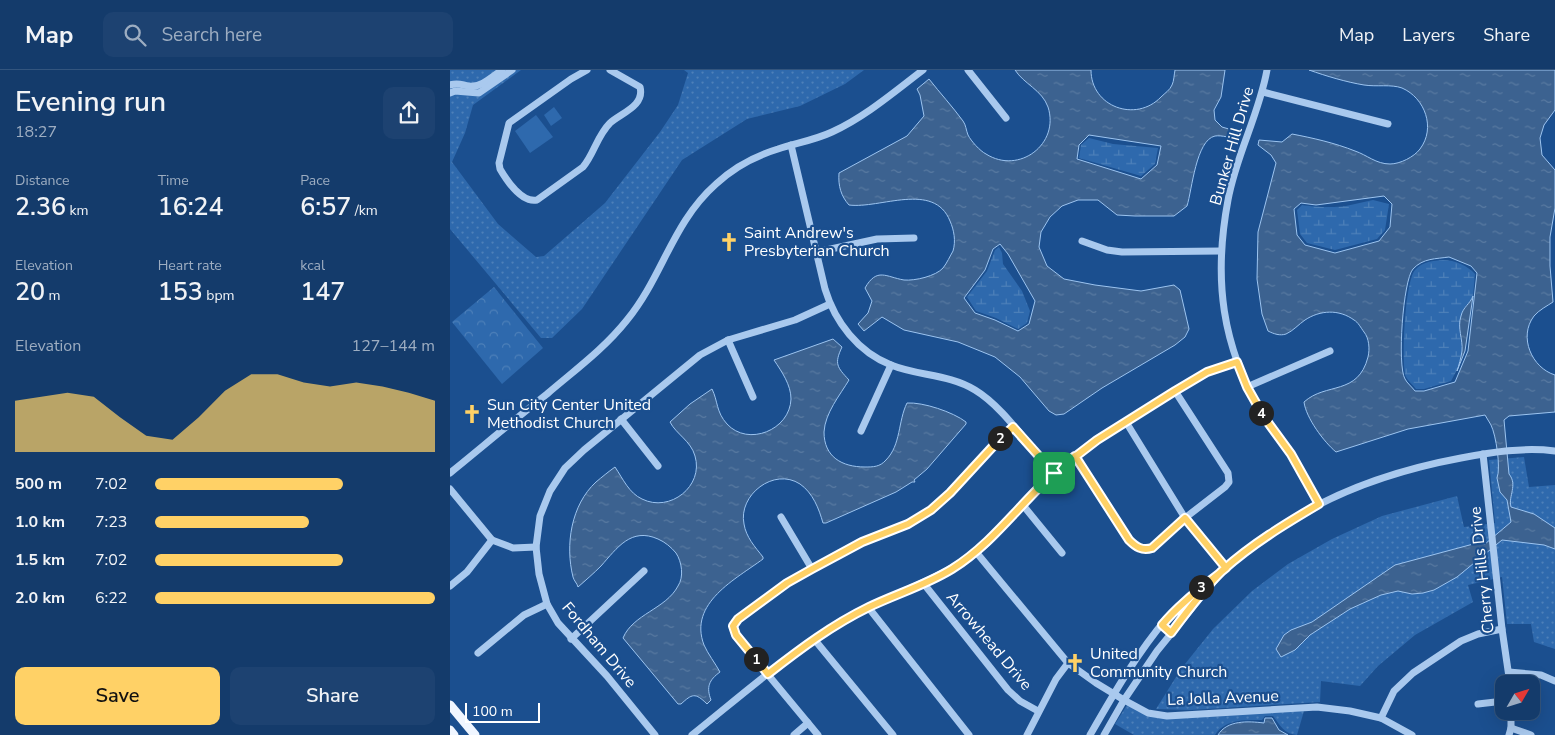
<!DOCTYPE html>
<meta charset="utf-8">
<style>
body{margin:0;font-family:"Nunito Sans",sans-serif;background:#1d4271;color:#f1f3f6;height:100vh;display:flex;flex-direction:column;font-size:19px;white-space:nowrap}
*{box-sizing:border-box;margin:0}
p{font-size:16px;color:#9dadc1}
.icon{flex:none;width:28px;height:28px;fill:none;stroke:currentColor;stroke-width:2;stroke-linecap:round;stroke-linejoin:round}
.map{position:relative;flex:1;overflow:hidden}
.details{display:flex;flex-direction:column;background:#143b6b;width:450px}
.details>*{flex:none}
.needle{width:32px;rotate:51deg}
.tools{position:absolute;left:1045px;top:605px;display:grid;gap:10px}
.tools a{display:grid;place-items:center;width:45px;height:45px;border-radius:10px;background:#143b6b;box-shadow:0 5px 20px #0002,0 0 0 1px #33557e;font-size:25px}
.scale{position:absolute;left:15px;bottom:12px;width:75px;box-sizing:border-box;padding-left:5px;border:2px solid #fff;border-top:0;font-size:14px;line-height:18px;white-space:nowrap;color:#fff;-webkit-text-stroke:4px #1b4f8f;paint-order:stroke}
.pin{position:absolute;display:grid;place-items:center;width:42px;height:42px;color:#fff;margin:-21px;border-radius:10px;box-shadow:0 2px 8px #0006}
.km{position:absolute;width:25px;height:25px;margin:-12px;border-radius:50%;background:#222;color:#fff;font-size:14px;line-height:25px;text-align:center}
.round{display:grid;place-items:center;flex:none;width:52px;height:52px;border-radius:10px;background:#1d4271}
.headline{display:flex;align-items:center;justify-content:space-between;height:85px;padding:0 15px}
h1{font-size:28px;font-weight:600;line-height:38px}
.metrics{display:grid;grid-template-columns:repeat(3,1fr);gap:8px;height:85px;padding:5px 15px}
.metrics div{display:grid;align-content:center}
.metrics b{font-size:25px;font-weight:600}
.metrics small{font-size:14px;font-weight:400}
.metrics p{font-size:14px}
.chart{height:140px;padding:10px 15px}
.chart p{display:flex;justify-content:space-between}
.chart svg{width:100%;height:90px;margin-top:5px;fill:#ffd166;opacity:.7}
.action{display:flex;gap:10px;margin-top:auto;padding:10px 15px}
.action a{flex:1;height:58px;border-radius:10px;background:#ffd166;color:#111;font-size:20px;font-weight:600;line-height:58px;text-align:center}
.action a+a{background:#1d4271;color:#f1f3f6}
ul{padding:0 15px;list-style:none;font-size:16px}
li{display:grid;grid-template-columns:80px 60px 1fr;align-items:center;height:38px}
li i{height:12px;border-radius:6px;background:#ffd166}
header{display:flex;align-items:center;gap:30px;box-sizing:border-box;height:70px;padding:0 25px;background:#143b6b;border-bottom:1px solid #33557e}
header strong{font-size:24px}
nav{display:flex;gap:28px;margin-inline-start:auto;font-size:18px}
.search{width:350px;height:45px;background:#1d4271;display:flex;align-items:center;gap:12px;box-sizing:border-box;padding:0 18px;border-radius:10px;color:#9dadc1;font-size:19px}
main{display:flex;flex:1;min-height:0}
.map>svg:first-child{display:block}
</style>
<header>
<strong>Map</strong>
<div class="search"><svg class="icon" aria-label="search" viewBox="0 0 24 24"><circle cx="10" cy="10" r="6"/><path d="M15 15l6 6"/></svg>Search here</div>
<nav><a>Map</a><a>Layers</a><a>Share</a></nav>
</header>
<main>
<section class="details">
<div class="headline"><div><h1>Evening run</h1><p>18:27</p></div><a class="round"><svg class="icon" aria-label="share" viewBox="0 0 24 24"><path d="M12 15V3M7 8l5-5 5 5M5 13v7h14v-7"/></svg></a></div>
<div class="metrics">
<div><p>Distance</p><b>2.36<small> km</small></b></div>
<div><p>Time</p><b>16:24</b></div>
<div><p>Pace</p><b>6:57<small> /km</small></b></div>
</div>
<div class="metrics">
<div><p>Elevation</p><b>20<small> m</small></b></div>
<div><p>Heart rate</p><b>153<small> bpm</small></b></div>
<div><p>kcal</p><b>147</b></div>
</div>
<div class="chart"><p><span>Elevation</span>127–144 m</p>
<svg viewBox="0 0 160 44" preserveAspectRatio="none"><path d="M0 44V19L10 17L20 15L30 17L40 27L50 36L60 38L70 27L80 14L90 6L100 6L110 10L120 12L130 10L140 12L150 15L160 19V44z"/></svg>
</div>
<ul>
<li><b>500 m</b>7:02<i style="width:67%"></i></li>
<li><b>1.0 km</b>7:23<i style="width:55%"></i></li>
<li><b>1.5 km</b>7:02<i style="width:67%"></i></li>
<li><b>2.0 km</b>6:22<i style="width:100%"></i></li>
</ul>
<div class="action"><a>Save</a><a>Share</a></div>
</section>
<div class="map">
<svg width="1105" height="665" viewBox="0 0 1105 665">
<defs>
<pattern id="grass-dots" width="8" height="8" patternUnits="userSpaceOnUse" patternTransform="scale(1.25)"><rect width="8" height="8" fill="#2e69ad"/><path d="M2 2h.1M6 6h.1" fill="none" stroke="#4d80b9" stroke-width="1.8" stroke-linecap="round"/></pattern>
<pattern id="forest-crowns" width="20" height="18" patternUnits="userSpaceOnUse" patternTransform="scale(1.25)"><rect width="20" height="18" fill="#2e69ad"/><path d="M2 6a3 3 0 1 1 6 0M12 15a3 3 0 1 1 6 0" fill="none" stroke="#4d80b9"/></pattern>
<pattern id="wetland-marsh" width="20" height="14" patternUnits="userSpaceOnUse" patternTransform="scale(1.25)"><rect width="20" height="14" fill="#2e69ad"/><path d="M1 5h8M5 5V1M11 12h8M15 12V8" fill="none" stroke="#4d80b9"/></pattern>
<pattern id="water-ripples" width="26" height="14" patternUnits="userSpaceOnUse" patternTransform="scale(1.25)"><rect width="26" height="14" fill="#3c6290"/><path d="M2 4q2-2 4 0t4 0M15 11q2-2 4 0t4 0" fill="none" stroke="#597aa1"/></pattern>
</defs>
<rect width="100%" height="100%" fill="#1b4f8f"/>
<g fill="url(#grass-dots)">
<path d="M0 0H71L23 35 15 63 2 92 48 154 86 187 94 186 155 133 210 62 228 35 238 3 234 0H414L395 14 350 36 297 49 232 90 132 239 102 268H91L0 159Z"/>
<path d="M1074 387 1079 417 1105 415V579L1084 572 1081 554H1057L1052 507 1018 515 1023 532 965 565 928 596 910 616 871 611 870 632 740 640 706 639 731 599 763 559 802 521 838 494 882 469 932 446 1007 426 1014 457 1045 453 1039 390Z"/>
<path d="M677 635 696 645 854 641 847 665C834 664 830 655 823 646H815L812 650C795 650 775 649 765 665H684L665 654Z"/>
</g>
<path fill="url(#forest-crowns)" d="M44 217 93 278 52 314 2 252Z"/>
<g fill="url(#wetland-marsh)">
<path d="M639 68 663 74 708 78 705 94 691 106 629 88 631 75Z"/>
<path d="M923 130 939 134 935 160 927 169 885 180 857 173 850 164 847 140 852 135C864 137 884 138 896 136 905 134 914 132 923 130Z"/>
<path d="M549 177 552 183 553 194 572 221 580 241 577 253 568 259 546 248 526 241 517 227 537 201 545 180Z"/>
<path d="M993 190C1005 190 1018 196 1025 204L1023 226 1022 229 1014 238 1009 257 1012 281 1008 298 1001 311 974 319H966C963 315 958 311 956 307 951 292 955 211 965 200 973 191 983 191 993 190Z"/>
</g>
<g fill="#2e69ad">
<path d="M104 37 112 48 101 56 94 45Z"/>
<path d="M86 45 103 67 80 83 65 61Z"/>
</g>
<g fill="url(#water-ripples)" stroke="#9cc4f0" fill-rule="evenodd">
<path d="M565 0H641C641 37 686 53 711 27 715 23 720 20 722 15 724 11 724 5 725 0H775L771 27 764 40 765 50 772 57 789 62 788 69C781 68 772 65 765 66 746 70 742 120 737 136L724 146H685L667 145 648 130H628L612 136 600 147 591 162 589 177 597 196 614 209 645 215 691 221 724 215 730 220 739 259 735 267 725 275 652 318 614 344 606 345 599 341 570 307 545 287 508 272 454 260 432 247 414 261 408 254 418 243 422 231 415 218C427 197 436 207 454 210 465 211 486 206 493 198 497 193 500 186 503 181 506 171 504 160 500 151 484 111 430 139 399 135 391 126 388 116 389 103L457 66 474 46 470 25 467 19 479 9C490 23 502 36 513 51 516 55 516 60 518 65 521 71 530 81 536 84 569 105 610 74 598 37 592 20 574 14 565 0ZM639 65 711 76 707 95 691 109 627 89 629 75ZM550 174 558 184 585 231 579 254 568 261 545 250 525 243 514 228 535 200 543 179Z"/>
<path d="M859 0H1105V40L1094 55 1090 68 1092 85 1105 100V138L1100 167V196L1103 232C1097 236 1089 240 1084 246 1068 267 1082 298 1105 305V342L1059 346 1054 350 1059 404C1068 415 1058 426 1061 437L1084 444 1105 458V479L1094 475 1052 470 1007 507 984 520 973 523 962 524 948 521 931 525 900 539 860 565 845 580 831 587 826 579 834 565 841 560 862 552 945 495 1027 473 1035 474 1061 452 1057 430 1050 422 1047 408C1051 398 1046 365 1041 355 1039 352 1037 348 1035 345L958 359 886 382C874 372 856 348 854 332 876 312 908 326 918 287 920 279 919 268 914 262 911 258 908 252 904 250 889 239 870 240 855 250 849 254 843 261 836 264 830 266 824 264 818 261L812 244 807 209 808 162 826 93 821 85 808 75 809 70 832 72 842 64C863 68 885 73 905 81 917 85 926 94 940 94 950 94 964 87 970 79 986 58 975 28 952 18 941 14 927 17 914 15 896 12 876 6 859 0ZM934 126 942 134 940 157 929 171 885 183 855 175 847 165 844 139 851 133 866 135ZM999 187 1021 196 1027 203 1018 281 1005 312 974 321H965C962 317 957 313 955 309 947 296 953 210 963 199 973 188 986 189 999 187Z"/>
<path d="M1023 226 1015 281 1007 301C1009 295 1011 288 1012 281 1013 269 1007 258 1011 246 1013 237 1020 234 1023 226Z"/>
<path d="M383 269 392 277C384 294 387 297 399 310 390 325 375 343 374 362 374 387 392 397 415 397 423 397 430 397 436 390 451 375 448 351 457 333 473 332 503 342 516 352V354L477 399 464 410 465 412H462L446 422 376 453H373C369 439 363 423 350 414 324 397 288 425 294 454 296 467 305 477 313 487V489C286 509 238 533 254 575 258 584 265 593 270 602 259 610 256 617 261 630L257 634C245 622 242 624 231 634H228L173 568C183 544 216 539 228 516 234 507 232 492 226 483 221 477 215 472 208 469 181 457 167 478 151 496 144 503 136 510 128 517 127 513 124 511 123 507 115 475 121 435 146 412 152 407 158 402 165 397 173 409 179 423 192 429 220 443 254 416 245 386 241 371 226 364 220 352L240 334 262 319C268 331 266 342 277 354 298 377 340 360 341 329 341 315 332 302 324 290Z"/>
<path d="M815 648H822L829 660 838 665H768C777 650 798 651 814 653Z"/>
</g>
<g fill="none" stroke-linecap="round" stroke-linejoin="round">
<g stroke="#a9c9ee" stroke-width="7">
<path d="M137 0 121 9 59 53 49 93 50 99C57 111 72 133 87 130L133 97C144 84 147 66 160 53 171 43 195 36 190 17L160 0"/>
<path d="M518 0 556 48"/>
<path d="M817 0C809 45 786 85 778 130 763 210 772 275 812 345 821 359 832 371 841 385 852 401 860 418 869 434"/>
<path d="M0 15C8 12 12 15 19 16 31 18 43 6 52 0"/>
<path d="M813 22 938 54"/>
<path d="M0 23 5 21 29 23 62 0"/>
<path d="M341 75 375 219C385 252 408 282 441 295 468 306 499 304 525 320 555 338 579 378 604 403"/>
<path d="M632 171 657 180 672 182 771 181"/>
<path d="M367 182 427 169 464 168"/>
<path d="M278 270 303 327"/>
<path d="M797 317 880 281"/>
<path d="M171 349 208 396"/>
<path d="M676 352 735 448 776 498"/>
<path d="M411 361 441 295"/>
<path d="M1033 384 1052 559 1060 614"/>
<path d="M625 386 679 470C686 477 692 481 702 478L735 448 775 417 779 412 778 403 725 321"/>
<path d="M0 403C32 377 64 350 97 324 125 300 154 279 177 250 213 206 222 153 266 114 283 98 305 86 328 79 346 73 365 70 382 62 415 47 444 22 473 0"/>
<path d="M0 419 42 470 63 478 86 477"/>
<path d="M572 434 612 483"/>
<path d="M331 447 362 499"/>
<path d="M526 482 618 593 646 613 674 630 698 643 717 646 867 637 900 641 931 648 962 665"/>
<path d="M474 514 558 620 570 631 588 641"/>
<path d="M0 516 17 502 42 470"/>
<path d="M418 537 519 665"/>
<path d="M121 569 194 501"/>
<path d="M364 569 443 665"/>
<path d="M28 583 74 545 97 534"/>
<path d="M1059 602 1091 605 1105 611"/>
<path d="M1028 634 1054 631"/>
<path d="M931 648 944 621 963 603 1011 571 1028 564 1052 559"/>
<path d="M1061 658 1081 665"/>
<path d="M205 665 157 606 108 553 97 534 89 504 86 477 90 446 100 421 115 398 134 380 250 285 278 270 345 250 380 234"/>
<path d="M242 665C292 625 340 582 396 550 438 525 484 512 524 484 549 466 567 438 589 416 617 389 649 369 681 349 706 333 731 314 758 302 768 298 778 295 787 292"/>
<path d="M344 665 358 653"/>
<path d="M368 665 285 565 283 556 288 549 337 513 362 499 412 472 458 454 481 440 500 423 547 371 563 357"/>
<path d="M577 665 606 609 618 593"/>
<path d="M640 665C663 625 687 583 717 548 733 530 753 516 772 501 790 486 809 471 829 458 884 421 946 400 1011 388 1042 382 1074 377 1105 381"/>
<path d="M654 665 674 630 707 581 764 511"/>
<path d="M1059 665 1061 658V641"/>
</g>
<g stroke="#f0f6ff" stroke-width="9">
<path d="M0 635 25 665"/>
<path d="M0 660 4 665"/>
</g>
</g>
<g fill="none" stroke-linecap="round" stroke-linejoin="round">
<g stroke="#fff" stroke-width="10">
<path id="route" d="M604 403C569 435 542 474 502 499 476 515 446 524 419 537 382 555 350 579 318 604L286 565 283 556 288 549 337 513 362 499 412 472 458 454 481 440 500 423 547 372 563 357 604 403 625 386 679 470C686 477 692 481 702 478L735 448 776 498C754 516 730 533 712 555L721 563C735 544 756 516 773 500 802 474 835 454 869 434L841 384 814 347 797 317 787 292 757 302 725 321 647 370 604 403"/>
</g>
<use href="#route" stroke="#ffd166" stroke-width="6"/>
</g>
<defs>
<g id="church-bare" transform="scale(1.5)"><path d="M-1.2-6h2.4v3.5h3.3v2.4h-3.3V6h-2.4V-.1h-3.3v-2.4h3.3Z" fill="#ffd166" stroke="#1b4f8f" stroke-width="2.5" paint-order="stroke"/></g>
</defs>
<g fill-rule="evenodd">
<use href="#church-bare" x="279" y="172"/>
<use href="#church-bare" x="22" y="344"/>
<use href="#church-bare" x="625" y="593"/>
</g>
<g text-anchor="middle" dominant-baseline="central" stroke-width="4.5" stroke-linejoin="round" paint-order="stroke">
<g font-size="16" fill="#fff" stroke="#1b4f8f">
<text transform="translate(782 76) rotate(-74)">Bunker Hill Drive</text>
<text transform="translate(1032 500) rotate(-96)">Cherry Hills Drive</text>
<text transform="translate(539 571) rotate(50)">Arrowhead Drive</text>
<text transform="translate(149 575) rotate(50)">Fordham Drive</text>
<text transform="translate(773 628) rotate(-2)">La Jolla Avenue</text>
</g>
<g font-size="16" fill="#fff" stroke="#1b4f8f" text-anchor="start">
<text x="294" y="163">Saint Andrew's<tspan x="294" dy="18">Presbyterian Church</tspan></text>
<text x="37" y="335">Sun City Center United<tspan x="37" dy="18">Methodist Church</tspan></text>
<text x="640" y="584">United<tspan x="640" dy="18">Community Church</tspan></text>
</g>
</g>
</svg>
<div class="tools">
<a><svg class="needle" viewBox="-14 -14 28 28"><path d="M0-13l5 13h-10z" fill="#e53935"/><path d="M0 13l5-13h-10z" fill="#9dadc1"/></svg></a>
</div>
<div class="scale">100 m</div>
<div class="pin" style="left:604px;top:403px;background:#1e9e55"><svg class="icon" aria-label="arrive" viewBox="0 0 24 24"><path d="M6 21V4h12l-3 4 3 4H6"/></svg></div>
<b class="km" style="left:306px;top:589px">1</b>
<b class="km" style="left:550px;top:368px">2</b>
<b class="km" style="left:751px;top:517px">3</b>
<b class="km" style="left:811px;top:343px">4</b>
</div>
</main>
